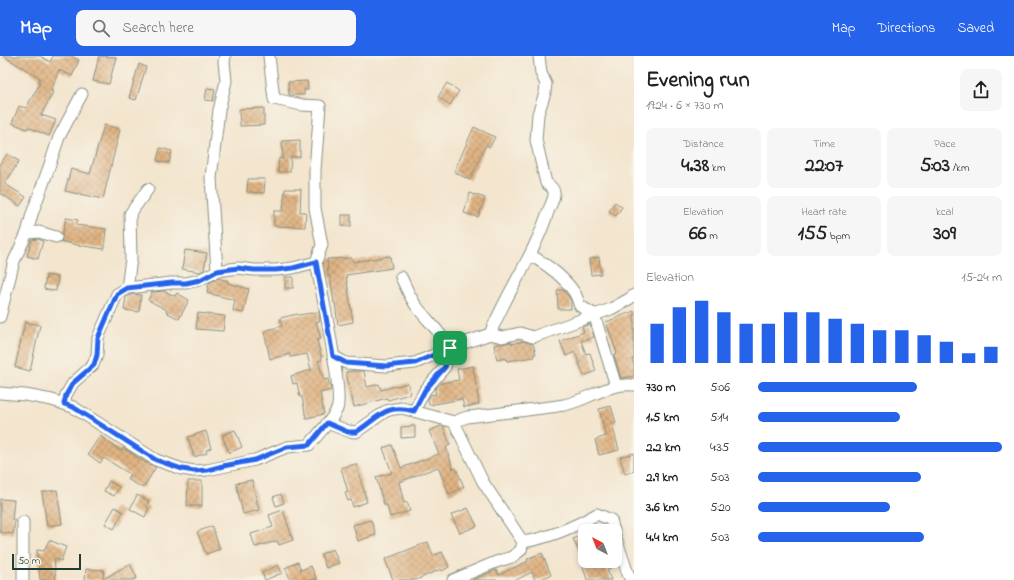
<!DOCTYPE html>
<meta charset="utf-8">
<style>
body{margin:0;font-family:"Indie Flower",sans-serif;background:#f6f6f6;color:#222;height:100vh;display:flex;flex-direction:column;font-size:15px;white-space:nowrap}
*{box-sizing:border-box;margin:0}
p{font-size:13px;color:#767676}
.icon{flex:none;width:22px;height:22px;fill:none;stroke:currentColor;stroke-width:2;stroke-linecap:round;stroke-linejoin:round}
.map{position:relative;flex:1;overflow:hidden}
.drawer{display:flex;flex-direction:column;background:#fff;width:380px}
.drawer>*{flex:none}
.needle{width:26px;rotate:318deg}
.buttons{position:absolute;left:578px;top:468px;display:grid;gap:8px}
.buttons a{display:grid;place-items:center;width:44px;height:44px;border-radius:8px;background:#fff;box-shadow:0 2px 6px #0003;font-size:20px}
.scale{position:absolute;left:12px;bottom:10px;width:69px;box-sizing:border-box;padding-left:4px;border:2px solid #1f3d34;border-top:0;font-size:11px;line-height:14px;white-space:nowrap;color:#1f3d34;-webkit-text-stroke:3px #f7f3e8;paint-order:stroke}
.pin{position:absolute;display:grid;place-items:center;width:34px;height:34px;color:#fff;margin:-17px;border-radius:8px;box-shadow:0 2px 6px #0006}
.round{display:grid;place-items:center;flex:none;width:42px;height:42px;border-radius:8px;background:#f6f6f6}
.headline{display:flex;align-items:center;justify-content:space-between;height:68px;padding:0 12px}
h1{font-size:22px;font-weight:800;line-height:30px}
.metrics{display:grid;grid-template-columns:repeat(3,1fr);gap:6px;height:68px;padding:4px 12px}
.metrics div{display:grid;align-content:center;border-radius:8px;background:#f6f6f6;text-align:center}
.metrics b{font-size:20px;font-weight:800}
.metrics small{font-size:11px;font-weight:400}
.metrics p{font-size:11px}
.chart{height:112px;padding:8px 12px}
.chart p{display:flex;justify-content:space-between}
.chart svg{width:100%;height:72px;margin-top:4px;stroke:#2563eb;stroke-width:6}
ul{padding:0 12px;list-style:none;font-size:13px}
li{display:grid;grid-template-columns:64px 48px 1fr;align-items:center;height:30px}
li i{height:10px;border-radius:5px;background:#2563eb}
header{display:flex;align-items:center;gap:24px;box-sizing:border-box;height:56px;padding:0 20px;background:#2563eb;color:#fff}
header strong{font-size:19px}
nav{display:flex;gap:22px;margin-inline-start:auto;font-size:14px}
.search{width:280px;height:36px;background:#f6f6f6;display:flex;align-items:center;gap:10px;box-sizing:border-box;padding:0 14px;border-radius:8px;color:#767676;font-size:15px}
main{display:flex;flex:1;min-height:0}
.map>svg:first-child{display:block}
</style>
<header>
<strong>Map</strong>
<div class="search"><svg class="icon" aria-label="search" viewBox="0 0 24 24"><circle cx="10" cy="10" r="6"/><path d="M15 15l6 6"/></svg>Search here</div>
<nav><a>Map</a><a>Directions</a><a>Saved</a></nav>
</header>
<main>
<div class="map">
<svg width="634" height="524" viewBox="0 0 634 524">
<defs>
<pattern id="building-cross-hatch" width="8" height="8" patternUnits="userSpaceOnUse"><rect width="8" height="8" fill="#e1b484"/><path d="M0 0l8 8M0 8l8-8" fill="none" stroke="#b6946d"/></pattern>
</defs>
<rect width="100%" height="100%" fill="#f7f3e8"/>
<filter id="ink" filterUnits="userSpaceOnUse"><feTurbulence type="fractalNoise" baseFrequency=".025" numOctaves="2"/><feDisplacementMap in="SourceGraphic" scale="8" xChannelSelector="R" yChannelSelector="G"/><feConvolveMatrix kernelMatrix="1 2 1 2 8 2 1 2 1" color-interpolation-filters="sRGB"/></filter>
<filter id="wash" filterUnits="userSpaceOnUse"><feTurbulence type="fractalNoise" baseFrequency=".012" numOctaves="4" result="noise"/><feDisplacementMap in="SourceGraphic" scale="16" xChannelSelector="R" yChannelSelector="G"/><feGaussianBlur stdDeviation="0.9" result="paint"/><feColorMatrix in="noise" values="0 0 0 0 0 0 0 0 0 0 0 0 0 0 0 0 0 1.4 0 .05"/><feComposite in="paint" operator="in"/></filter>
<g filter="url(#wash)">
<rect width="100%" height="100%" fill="#f3e5ce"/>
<g id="blocks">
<g fill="url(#building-cross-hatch)">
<path d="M3 0H40L50 6 53 0H71L79 4 72 20 59 14 51 35 53 36 41 59 56 64 49 80 28 71 27 73 12 67 19 50 26 52 40 27 38 26 40 22Z"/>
<path d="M99 0 116 1 109 28 93 25Z"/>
<path d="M139 8 146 11 136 44 129 42Z"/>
<path d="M307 25 308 34H304V39H289L288 26Z"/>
<path d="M447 27 459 35 450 49 438 41Z"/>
<path d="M207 32 215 33 213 45 205 44Z"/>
<path d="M264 52V69L240 70 239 53Z"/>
<path d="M104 69 120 73 103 143 65 135 71 113 90 118Z"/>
<path d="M474 71 495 81 490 91 486 89 470 124 454 116Z"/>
<path d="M300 84V101H291L290 116H278L279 102 283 103 282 85Z"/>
<path d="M160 92 172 95 169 107 157 105Z"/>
<path d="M7 98 19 105 5 128 26 141 20 150 0 137V109Z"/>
<path d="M248 123H265L264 137 247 136Z"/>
<path d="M285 133H301L300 156H306L305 171 274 170V155H283Z"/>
<path d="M470 137 485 142 478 161 464 157Z"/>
<path d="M615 146 622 151 616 160 609 155Z"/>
<rect x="342" y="159" width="9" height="11"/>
<path d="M66 162 78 164 76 169 106 173 104 193 77 189 61 185Z"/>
<path d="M38 183 43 185 38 203 27 200 32 184Z"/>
<path d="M185 194 207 197 204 214 200 216 182 213Z"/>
<path d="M390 200 392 212 346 219 353 266 338 269 335 247H334L330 220H328L327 203 352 202 353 206Z"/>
<path d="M599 201 601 218 591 219 589 203Z"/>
<path d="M46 219 58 221 56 235 44 233Z"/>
<rect x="285" y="221" width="8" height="11"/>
<path d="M218 222 228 225V227L249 233 243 257 233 255 235 244 207 237 209 227Z"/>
<path d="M557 234H563L568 240 571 245V253H558Z"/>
<path d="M164 235 175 240 177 237 189 244 179 263 166 256 167 254 148 244 152 236Z"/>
<path d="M134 238 141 239 139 256 124 254 126 241Z"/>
<path d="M634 255V303H632L634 310V320L621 322 614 299 617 297 606 266Z"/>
<path d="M319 256 320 265 316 266 321 283 317 284 322 304 318 305 324 324 328 323 331 334 320 337 324 358 306 362 302 341H300L297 327 293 328 291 320 311 314 307 298 290 301V298L270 303 264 275 282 270 280 262 297 258 298 259Z"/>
<path d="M198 257 225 260 223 275 196 273Z"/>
<path d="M25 266 40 269 30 315 15 311Z"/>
<path d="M590 268 594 281 581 285 586 298 590 297 596 315 584 320 575 296 566 300 560 285 584 276 582 271Z"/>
<path d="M523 285 533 288 536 298H533L534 301 507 305 506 302 497 304 494 289 511 286 512 288Z"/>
<path d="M473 310 479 348 464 351 462 343 429 349 428 343 430 339 436 338 435 333 441 327 459 324 457 313Z"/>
<path d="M353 315H364L367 331 379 328 381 334 408 327 410 338 388 344 387 342 354 351 346 316Z"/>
<path d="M611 350 616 367 612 368 619 394 599 399 595 384 606 380 599 353Z"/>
<path d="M415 370V381L401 382V371Z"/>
<path d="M441 370H443L450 389 446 391 453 413 456 412 464 431 449 438 438 411 399 426 404 447 407 446 410 455 390 461 387 449H384L376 421 392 417 383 392 392 389 401 412 439 398 429 375Z"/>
<path d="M235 374 242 391 229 397 222 379Z"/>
<path d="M206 375 211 392 206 394 207 397 194 401 188 381Z"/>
<path d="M100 380 121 395 123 392 146 407V406L156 411 143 432 127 423 130 418 104 402 100 407 88 398Z"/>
<path d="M634 397V415L625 418 620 401Z"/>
<path d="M356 408 367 446 353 451 351 444 348 445 345 437 348 436 341 412Z"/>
<path d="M252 424 259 454 243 458 236 427Z"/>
<path d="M109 425 119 431 114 440 104 435Z"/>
<path d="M188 425H202V450H187Z"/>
<path d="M57 434 62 468 47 470 42 436Z"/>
<path d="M281 438 284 447 276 450 273 441Z"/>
<path d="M137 439 149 445 146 450 149 452 145 461 130 453Z"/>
<path d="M0 443 14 444 12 464H15L13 478 0 476Z"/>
<path d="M115 451 123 456 114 473 105 468Z"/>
<path d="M468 452 477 470 460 477 451 459Z"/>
<path d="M283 454 293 484 279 489 277 485 255 491 251 478 273 471 269 459Z"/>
<path d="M371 464 376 479 358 485 353 469Z"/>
<path d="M212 470 220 493 206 498 197 476Z"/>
<path d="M585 478V505H609L611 512 607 513 611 524H587L579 496 573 483Z"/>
<path d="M49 484 66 491 61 505 54 502 56 524H40L37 494 44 495Z"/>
<path d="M428 486 433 500 442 496 449 511 442 515 441 513 416 524H393L385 503Z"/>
<path d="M333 493 339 507 326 512 321 498Z"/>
<path d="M542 497 551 519 538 524H535L532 516 516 524H472L496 514 499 519 528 505 527 503Z"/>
<path d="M298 506 301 514 311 510 317 524H291L285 512Z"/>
<path d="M130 508 137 522 133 524H85L86 513 104 514 103 523Z"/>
<path d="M278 509 282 517 265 524 262 517Z"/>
</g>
</g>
</g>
<g filter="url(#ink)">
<use href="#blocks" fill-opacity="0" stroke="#899181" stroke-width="1"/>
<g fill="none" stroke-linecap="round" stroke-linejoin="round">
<g stroke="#899181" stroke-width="13">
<g id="minor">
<path d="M27 177 32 158 48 114 59 81 82 38"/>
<path d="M530 199C546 208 563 220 574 236 577 240 578 246 580 250L594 258 616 330"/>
<path d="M217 215 211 122 219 54 226 25 224 6 225 0"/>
<path d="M401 221C406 231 410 242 417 251 428 265 441 277 450 292L445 311 425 334 414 355"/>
<path d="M127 232 131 203 130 158 148 133"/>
<path d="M0 261 14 205 27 177 39 176 56 181"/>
<path d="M490 278C507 236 534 199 548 156 550 150 555 142 554 136 553 131 549 129 546 127L536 84 538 58 545 37 546 28 541 17 539 0"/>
<path d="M333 300 346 307 386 310 415 307 450 292 490 278 502 281 520 277 533 281 611 253 629 243 634 239"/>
<path d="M0 337 25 339 52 344 73 351 156 404 182 413 194 415 207 414 255 404 287 391 309 389C318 378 331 366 337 353 344 339 320 228 316 206L322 189 315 152V114L320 50 302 49 274 43 269 0"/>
<path d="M64 348 66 339 73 327 93 309 97 299 98 282 117 238 127 232 171 227H186L199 224 217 215 238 212 254 214H276L293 212 316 206"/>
<path d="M327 367 348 375 356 376 386 355 394 353 402 352 454 366 467 361C499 357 532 354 564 349 588 344 609 326 634 329"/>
<path d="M23 466V524"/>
<path d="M615 479 628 518 631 524"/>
<path d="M523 486C549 482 574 471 597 458L611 464 614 475"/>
<path d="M453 524 496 506 512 501 521 494 523 486 483 426 454 366"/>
</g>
</g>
<use href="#minor" stroke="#fff" stroke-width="11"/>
</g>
</g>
<g fill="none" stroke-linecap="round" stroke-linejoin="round" filter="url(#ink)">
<g stroke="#fff" stroke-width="8">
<path id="route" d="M316 206 333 300 346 307 386 310 415 307 450 292 445 311 425 334 414 355C384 347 379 362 356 376H348L327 367 309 389 287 391 255 404 223 410 208 414 194 415 182 413 156 404 73 351 64 348 66 339 73 327 94 309 97 299 98 282 117 238 127 232 172 227H186L200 224 217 215 238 212 254 214H276L293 212Z"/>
</g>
<use href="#route" stroke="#2563eb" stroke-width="5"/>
</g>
</svg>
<div class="buttons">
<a><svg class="needle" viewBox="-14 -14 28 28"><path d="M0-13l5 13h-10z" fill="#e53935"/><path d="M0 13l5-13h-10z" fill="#767676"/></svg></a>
</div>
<div class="scale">50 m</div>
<div class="pin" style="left:450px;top:292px;background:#1e9e55"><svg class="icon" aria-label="arrive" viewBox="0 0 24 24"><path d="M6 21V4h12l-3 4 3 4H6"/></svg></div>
</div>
<section class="drawer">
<div class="headline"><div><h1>Evening run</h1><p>19:24 · 6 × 730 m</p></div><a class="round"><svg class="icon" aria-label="share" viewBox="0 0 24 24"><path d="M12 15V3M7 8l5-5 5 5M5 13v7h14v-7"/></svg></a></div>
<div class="metrics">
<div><p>Distance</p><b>4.38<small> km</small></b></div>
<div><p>Time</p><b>22:07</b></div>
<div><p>Pace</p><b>5:03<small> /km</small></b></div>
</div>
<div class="metrics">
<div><p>Elevation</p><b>66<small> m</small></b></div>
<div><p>Heart rate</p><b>155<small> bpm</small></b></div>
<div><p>kcal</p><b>309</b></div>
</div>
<div class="chart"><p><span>Elevation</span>15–24 m</p>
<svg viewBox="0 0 160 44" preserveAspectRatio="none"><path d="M5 44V20M15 44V10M25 44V6M35 44V13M45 44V20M55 44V20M65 44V13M75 44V13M85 44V17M95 44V20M105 44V24M115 44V24M125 44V27M135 44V31M145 44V38M155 44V34"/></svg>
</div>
<ul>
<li><b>730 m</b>5:06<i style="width:65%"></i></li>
<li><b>1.5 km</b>5:14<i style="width:58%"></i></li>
<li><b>2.2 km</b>4:35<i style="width:100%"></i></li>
<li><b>2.9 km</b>5:03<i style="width:67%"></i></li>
<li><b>3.6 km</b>5:20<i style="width:54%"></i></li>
<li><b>4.4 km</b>5:03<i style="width:68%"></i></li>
</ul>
</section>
</main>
